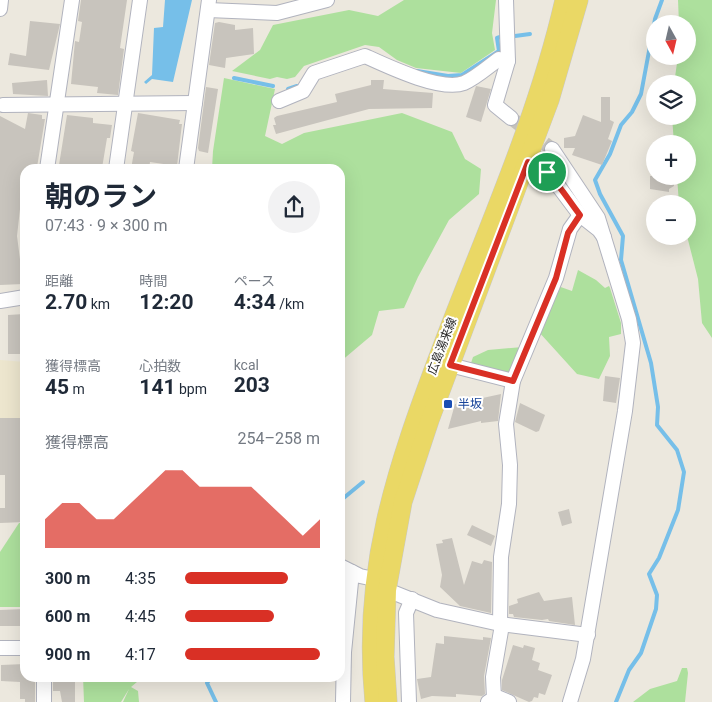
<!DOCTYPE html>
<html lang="ja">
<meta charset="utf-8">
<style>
body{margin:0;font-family:Roboto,"Noto Sans JP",sans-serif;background:#f2f2f3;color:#1f2937;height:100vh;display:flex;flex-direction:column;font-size:19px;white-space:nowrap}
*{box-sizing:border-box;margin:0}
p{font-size:16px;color:#747a83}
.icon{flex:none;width:28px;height:28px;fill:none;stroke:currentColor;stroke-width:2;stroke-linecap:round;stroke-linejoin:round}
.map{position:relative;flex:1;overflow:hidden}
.details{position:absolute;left:20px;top:164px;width:325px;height:518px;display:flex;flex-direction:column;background:#fff;border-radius:15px;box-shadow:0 5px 20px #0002}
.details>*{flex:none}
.needle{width:32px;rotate:172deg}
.buttons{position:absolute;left:646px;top:15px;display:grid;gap:10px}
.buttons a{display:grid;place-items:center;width:50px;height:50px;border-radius:50%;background:#fff;box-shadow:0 5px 20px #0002;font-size:25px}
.pin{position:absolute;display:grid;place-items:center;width:42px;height:42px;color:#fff;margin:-21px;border:2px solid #fff;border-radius:50%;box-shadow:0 1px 5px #0007}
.round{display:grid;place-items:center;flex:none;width:52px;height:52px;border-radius:26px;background:#f2f2f3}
.head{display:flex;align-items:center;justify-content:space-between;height:85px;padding:0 25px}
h1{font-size:28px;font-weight:700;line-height:38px}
.stats{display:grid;grid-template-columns:repeat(3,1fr);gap:8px;height:85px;padding:5px 25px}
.stats div{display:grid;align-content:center}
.stats b{font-size:21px;font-weight:700}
.stats small{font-size:14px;font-weight:400}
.stats p{font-size:14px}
.chart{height:140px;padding:10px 25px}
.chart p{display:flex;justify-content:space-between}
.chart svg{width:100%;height:90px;margin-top:5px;fill:#d93025;opacity:.7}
ul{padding:0 25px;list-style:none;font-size:16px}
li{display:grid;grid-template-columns:80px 60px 1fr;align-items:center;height:38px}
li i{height:12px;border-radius:6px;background:#d93025}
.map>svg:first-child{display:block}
</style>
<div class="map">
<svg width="712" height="702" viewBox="0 0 712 702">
<rect width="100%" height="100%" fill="#ece8de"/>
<path fill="#ede6ce" d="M0 360 25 362V453L0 454Z"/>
<g fill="#ade09d">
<path d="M404 0H496L492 33 495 50 461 73 416 68 397 60 379 47 365 45 304 66 295 77 287 79 277 77 270 79 232 71 260 50 273 25 349 10 378 16Z"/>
<path d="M678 0H712V338L702 323 698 279 687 236 688 204H679L677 176H688V144H674L672 116H688V84H674L678 56H688V24H679Z"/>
<path d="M224 78 275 89 265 136 282 144 304 133 402 113 452 132 465 159 481 169 479 194 449 220 418 277 404 308 379 311 372 335 340 362V169H212L213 151Z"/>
<path d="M578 270 596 280 605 288 609 286 610 288 621 323V334L609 337 610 356 599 379 577 374 538 331 555 285 572 291Z"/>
<path d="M523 347 510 373 471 363 473 357 488 350Z"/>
<path d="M19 523H25V607H0V552Z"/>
<path d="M682 668H687L688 673 685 702H633L650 689 677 681Z"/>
<path d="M83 676H144L131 687 138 691 139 702H123L129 689 121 702H84Z"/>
</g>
<path fill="#76bfe9" d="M165 0H192L173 82 152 79 146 84 144 82 152 75 154 28 163 27Z"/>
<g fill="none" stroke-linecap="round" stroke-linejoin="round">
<g stroke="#76bfe9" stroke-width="4">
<path d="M515 36 530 34"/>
<path d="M417 71 448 76 462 75 499 51 497 38 500 37"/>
<path d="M234 78 273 86"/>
<path d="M288 89 297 86"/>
<path d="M340 501 363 482"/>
<path d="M212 676 207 683 216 702"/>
<path d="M616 702 629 670 641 653 656 609 657 595 649 574 659 558 678 510 684 472 677 450 657 425 658 407 651 363 621 260 623 236 600 194 595 180 610 154 621 125 632 112 641 94 655 19 662 0"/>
</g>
</g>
<g fill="#c8c4bd">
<path d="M81 0H127L120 48 124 49 118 95 97 93 98 87 71 84 75 41 79 42 82 22 78 21Z"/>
<path d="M30 21 60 24 49 70 8 65 10 53 26 56Z"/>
<path d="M219 22 235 25V30L253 28 254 54 226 58 225 68 209 65 215 23Z"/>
<path d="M47 80 48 96 13 94 12 83Z"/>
<path d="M371 80H384L383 89 433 93 432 108 369 109 276 134 273 125H276L274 118 277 116 337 102 335 94 371 85Z"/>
<path d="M476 86 491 89 481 122 466 117Z"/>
<path d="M206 87 218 89 208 153 199 151 198 148Z"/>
<path d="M601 97H610V120L614 122 608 139 612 141 602 165 572 155 575 148H564V138L575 136 583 115 601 122Z"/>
<path d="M28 113 42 115V119H45L37 167 25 169V197L21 200 17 236 21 267H23V284L0 285V116L25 129Z"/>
<path d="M138 113 180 120 179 124H182L177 166 150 162 149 169H131L134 152 131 151Z"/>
<path d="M67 115 93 118V123L112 125 110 138H107L102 168 59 165Z"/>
<path d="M650 176H674V186L669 189V192L650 189Z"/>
<path d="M24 314 25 354H8V315Z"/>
<path d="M605 376 620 378 616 403 603 401Z"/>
<path d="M501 394 498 421 481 423V421L448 429 455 404Z"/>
<path d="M520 403 545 415 539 431 536 432 515 422Z"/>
<path d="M0 418H25V522L0 523V508H5V475H0Z"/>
<path d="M569 509 572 523 562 526 558 512Z"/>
<path d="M472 525 495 536 491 546 467 535Z"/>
<path d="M452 538 464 585 472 561 482 564 484 560 492 562 491 613 460 606 440 587 442 575 436 544 443 543 442 540Z"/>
<path d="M539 592 544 601 572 597 575 625 549 621 548 619 542 620 514 617 513 614H509V606L518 603 517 599Z"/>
<path d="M25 609V626H0V610Z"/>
<path d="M444 636 483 640V637L491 638 484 676 485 694 482 696 456 694V697L432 696 421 699 417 679 431 677 436 643 444 644Z"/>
<path d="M513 645 523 648 524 645 535 648 532 660 540 663 538 670 552 675 545 695 539 693 538 698 534 697 532 701 529 702 502 690V680Z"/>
<path d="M25 664V676H35V702H25V699H20V682L1 681V665Z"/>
<path d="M53 677H75V702H62L60 691H53Z"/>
</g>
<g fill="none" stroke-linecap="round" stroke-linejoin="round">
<path stroke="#c5c2ba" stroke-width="14" stroke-dasharray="14 7" stroke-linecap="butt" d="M511 118 552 149"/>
<g stroke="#b1b3be" stroke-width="16">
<g id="minor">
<path d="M506 0 508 61 495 105 511 118"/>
<path d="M0 9 1 0"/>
<path d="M208 10 277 13 327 0"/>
<path d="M279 101 303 91 314 73 365 56C387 66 441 92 464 83 476 78 489 66 499 59L508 61"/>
<path d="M3 105 195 103"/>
<path d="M552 149 598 218 629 319 633 343 625 411 583 659 570 702"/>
<path d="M528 162 550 175 580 215 599 230 604 237"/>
<path d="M47 169 72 0"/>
<path d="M116 169 140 0"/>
<path d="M186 169 209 0"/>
<path d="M0 301 25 297"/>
<path d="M450 365 513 381"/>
<path d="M340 566 360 576 374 579"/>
<path d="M387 590 437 610 500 624 588 635"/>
<path d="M500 624 501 557 509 504 510 465 506 424 513 381 556 278 570 229 580 215"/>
<path d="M0 648H25"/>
<path d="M494 698 493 677 502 625"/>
<path d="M44 702V676"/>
<path d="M343 702 344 652 352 572"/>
<path d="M409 702 406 613 412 599"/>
<path d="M488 702 497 697 509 702"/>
</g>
</g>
<g stroke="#c8c8c8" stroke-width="19">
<g id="major">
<path d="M374 702C361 570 395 470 441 349 484 235 537 119 564 0"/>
<path d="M388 702 385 657 387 590 403 502 430 420 550 100 579 0"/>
</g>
</g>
<use href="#minor" stroke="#fff" stroke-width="14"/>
<use href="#major" stroke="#ead865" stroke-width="18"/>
</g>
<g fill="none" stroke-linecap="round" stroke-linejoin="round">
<g stroke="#fff" stroke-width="10">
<path id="route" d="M528 162C553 171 564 195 580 215L568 233 556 278 513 381 450 365Z"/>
</g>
<use href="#route" stroke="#d93025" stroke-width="6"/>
</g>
<rect fill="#1a4fb4" stroke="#fff" stroke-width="2" x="443" y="399" width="10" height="10" rx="2.5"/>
<g text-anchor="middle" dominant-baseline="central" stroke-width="4" stroke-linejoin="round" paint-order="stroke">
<g font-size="12" fill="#2b2b2b" stroke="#fff">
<text transform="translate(442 346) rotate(-69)">広島湯来線</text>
</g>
<g font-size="12" fill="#164399" stroke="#fff" text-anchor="start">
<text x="458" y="404">半坂</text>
</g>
</g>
</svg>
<div class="buttons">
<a><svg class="needle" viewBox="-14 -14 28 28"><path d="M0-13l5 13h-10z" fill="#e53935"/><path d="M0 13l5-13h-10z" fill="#747a83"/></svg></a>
<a><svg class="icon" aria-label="layers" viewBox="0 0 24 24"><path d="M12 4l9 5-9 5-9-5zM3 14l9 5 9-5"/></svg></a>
<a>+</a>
<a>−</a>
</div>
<div class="pin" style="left:547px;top:172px;background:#1e9e55"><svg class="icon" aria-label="arrive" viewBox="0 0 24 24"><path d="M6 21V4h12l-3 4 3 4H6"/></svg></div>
<section class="details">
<div class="head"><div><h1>朝のラン</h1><p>07:43 · 9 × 300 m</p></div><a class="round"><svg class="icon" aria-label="share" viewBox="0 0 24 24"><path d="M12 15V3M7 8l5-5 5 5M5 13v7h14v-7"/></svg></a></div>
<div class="stats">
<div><p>距離</p><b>2.70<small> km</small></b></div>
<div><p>時間</p><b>12:20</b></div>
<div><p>ペース</p><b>4:34<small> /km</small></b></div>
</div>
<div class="stats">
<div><p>獲得標高</p><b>45<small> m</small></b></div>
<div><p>心拍数</p><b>141<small> bpm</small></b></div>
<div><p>kcal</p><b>203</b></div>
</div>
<div class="chart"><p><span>獲得標高</span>254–258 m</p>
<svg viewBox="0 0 160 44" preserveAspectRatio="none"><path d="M0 44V30L10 22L20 22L30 30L40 30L50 22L60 14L70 6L80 6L90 14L100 14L110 14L120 14L130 22L140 30L150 38L160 30V44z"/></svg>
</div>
<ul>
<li><b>300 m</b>4:35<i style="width:76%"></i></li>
<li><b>600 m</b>4:45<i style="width:66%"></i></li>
<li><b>900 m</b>4:17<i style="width:100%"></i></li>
</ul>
</section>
</div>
